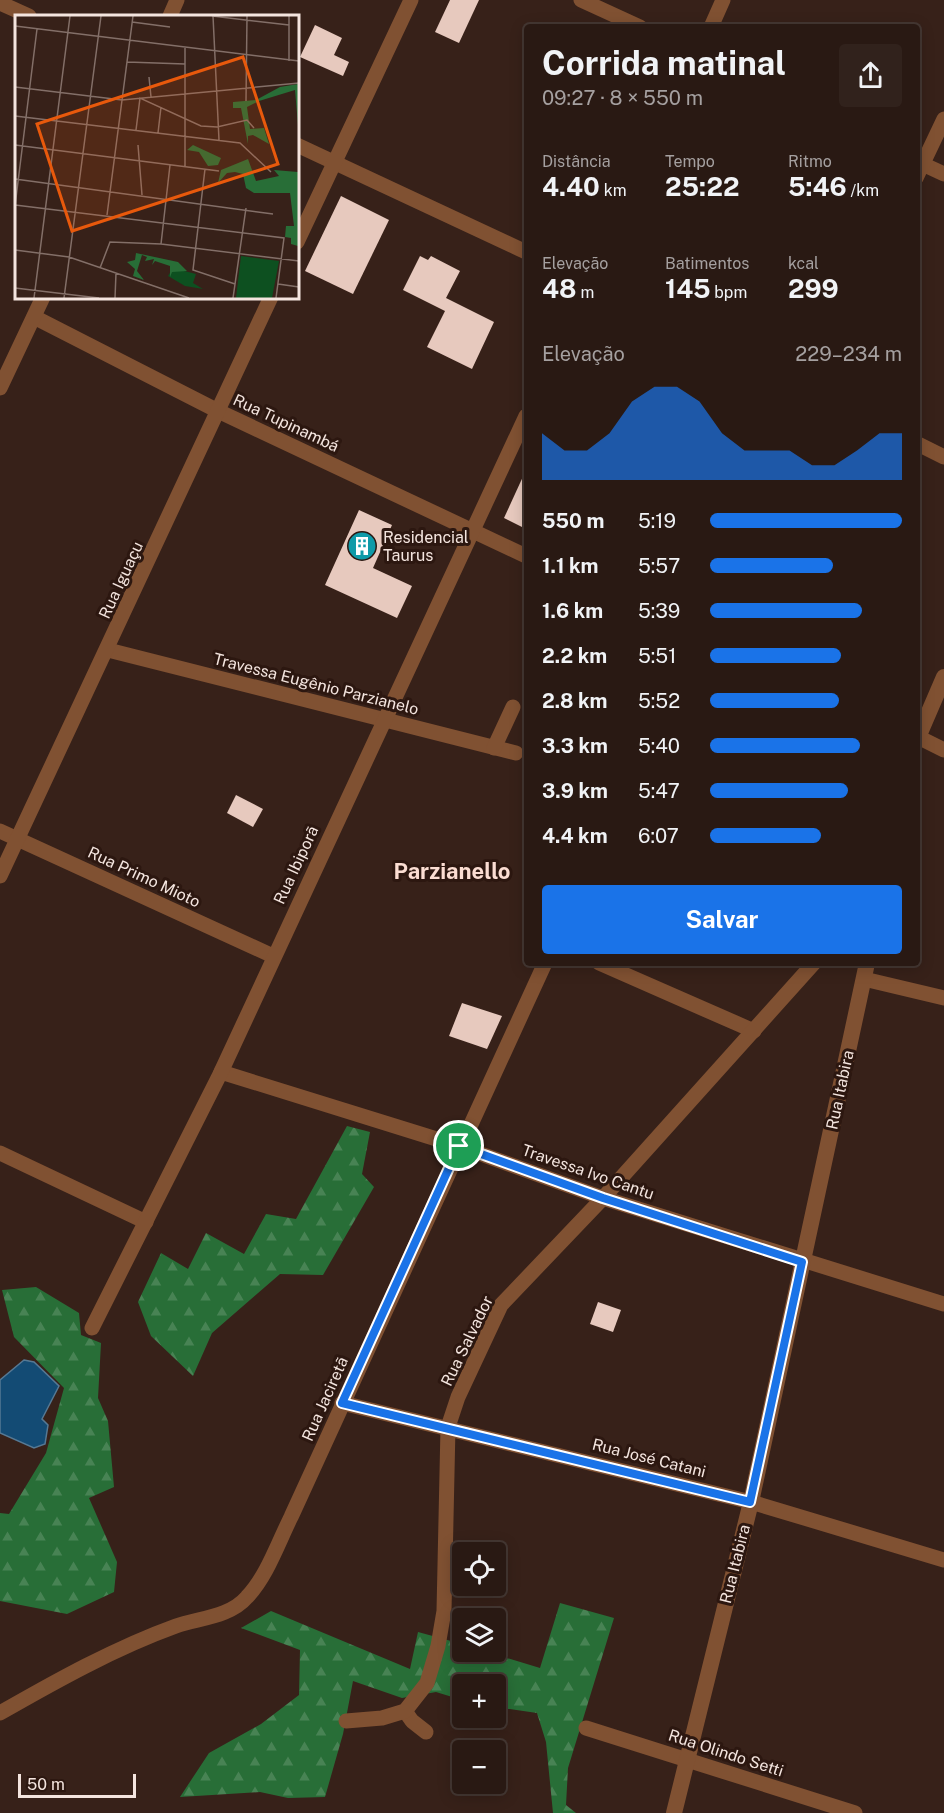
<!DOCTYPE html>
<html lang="pt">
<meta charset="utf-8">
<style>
body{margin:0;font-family:"Public Sans",sans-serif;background:#31221c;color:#f1f3f6;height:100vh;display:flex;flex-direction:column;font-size:22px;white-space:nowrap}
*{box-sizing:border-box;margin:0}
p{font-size:20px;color:#a5a0a0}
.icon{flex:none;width:33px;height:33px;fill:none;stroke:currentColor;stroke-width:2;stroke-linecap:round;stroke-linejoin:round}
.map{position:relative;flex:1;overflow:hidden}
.panel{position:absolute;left:524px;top:24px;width:396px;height:942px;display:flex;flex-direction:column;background:#291913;border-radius:6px;box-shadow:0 3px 15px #0003,0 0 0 2px #453833}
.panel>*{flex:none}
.tools{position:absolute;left:452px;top:1542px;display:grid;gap:12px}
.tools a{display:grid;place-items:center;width:54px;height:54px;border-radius:6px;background:#291913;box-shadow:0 3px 15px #0003,0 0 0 2px #453833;font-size:30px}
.scale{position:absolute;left:18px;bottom:15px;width:118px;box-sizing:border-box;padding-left:6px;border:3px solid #f4e5df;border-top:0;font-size:16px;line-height:21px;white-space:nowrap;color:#f4e5df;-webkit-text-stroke:4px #2c1710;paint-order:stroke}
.pin{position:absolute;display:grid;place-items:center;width:51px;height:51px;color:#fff;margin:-26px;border:3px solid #fff;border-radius:50%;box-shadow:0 2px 6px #0007}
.round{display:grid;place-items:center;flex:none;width:63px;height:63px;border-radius:6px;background:#31221c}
.overview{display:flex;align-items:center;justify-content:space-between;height:102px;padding:0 18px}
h1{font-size:33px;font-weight:700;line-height:45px}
.figures{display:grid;grid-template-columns:repeat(3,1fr);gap:9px;height:102px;padding:6px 18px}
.figures div{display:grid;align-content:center}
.figures b{font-size:26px;font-weight:700}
.figures small{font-size:16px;font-weight:400}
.figures p{font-size:16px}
.chart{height:168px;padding:12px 18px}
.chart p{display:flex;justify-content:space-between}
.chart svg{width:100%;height:108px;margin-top:6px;fill:#1a73e8;opacity:.7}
.primary-button{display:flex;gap:12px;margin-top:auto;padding:12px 18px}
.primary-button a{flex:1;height:69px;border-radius:6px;background:#1a73e8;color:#fff;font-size:24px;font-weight:700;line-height:69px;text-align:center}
ul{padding:0 18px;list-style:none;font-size:20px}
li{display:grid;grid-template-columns:96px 72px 1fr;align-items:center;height:45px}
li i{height:15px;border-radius:8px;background:#1a73e8}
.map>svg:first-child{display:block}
</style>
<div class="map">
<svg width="944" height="1813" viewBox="0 0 944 1813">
<defs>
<pattern id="forest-firs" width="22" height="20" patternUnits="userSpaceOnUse" patternTransform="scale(1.5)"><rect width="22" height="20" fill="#286e37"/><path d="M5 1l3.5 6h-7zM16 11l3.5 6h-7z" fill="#488354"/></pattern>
</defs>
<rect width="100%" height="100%" fill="#372119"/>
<g fill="url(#forest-firs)">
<path d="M347 1126 370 1132 362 1174 374 1187 323 1275 280 1274 212 1333 193 1376 151 1336 138 1302 161 1253 188 1269 206 1233 244 1254 266 1214 296 1219Z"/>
<path d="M36 1287 79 1313 81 1335 101 1343 98 1398 108 1421 114 1487 89 1498 117 1562 114 1592 67 1614 0 1601V1513L9 1514 46 1453 64 1388 14 1337 2 1290Z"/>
<path d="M560 1603 614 1618 568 1768 566 1805 576 1813H553L546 1742 537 1713 495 1707V1684H462V1700L436 1692 402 1698 353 1681 343 1734 325 1797 288 1798 260 1792 180 1797 209 1753 261 1724 299 1695 300 1650 241 1628 271 1611 410 1669 418 1632 462 1644V1652H487L540 1668Z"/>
</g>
<path fill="#134b74" stroke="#567994" stroke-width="1.5" d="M24 1360 34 1362 59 1386 42 1419 48 1425 45 1444 34 1448 0 1433V1380Z"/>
<g fill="#e7c9be">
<path d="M450 0H479L459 43 435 32Z"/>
<path d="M315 25 342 38 334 55 349 62 343 76 300 57Z"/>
<path d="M341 196 389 220 353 294 305 271Z"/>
<path d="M420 256 428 260 431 256 460 271 446 298 494 322 472 369 427 347 445 311 403 290Z"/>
<path d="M526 470V529L504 518Z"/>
<path d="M359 510 392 525 373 568 412 586 397 618 325 585Z"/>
<path d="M236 795 263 809 253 827 227 813Z"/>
<path d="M462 1003 502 1016 487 1049 449 1036Z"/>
<path d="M598 1302 621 1310 613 1332 590 1324Z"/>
</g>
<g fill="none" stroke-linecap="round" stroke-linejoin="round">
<g stroke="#805132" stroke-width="15">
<path d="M581 0 640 27"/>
<path d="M0 3 29 16"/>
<path d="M170 16 177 0"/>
<path d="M711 27 723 0"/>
<path d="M297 145 526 252"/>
<path d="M916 161 944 174"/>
<path d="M916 178 944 119"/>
<path d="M297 242 411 0"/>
<path d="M34 317 218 411 526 556"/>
<path d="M0 388 43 297"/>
<path d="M916 443 944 457"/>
<path d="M108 650 516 753"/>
<path d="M916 736 944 750"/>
<path d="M494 748 513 707"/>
<path d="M0 831 273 956"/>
<path d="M0 876 271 297"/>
<path d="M599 963 754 1031"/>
<path d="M864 979 944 998"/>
<path d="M221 1072 459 1146 603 1198 944 1304"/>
<path d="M0 1153 146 1222"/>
<path d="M92 1328 221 1072 526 416"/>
<path d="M342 1403 751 1502 944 1560"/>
<path d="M405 1711 412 1721 426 1732"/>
<path d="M0 1713C56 1681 115 1648 176 1626 199 1618 230 1617 247 1597 267 1576 278 1543 291 1517L545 963"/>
<path d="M346 1721 382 1718 405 1711 427 1683 438 1646 444 1611 448 1427 458 1397 501 1305 603 1198 814 963"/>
<path d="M586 1728 855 1813"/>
</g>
<g stroke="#805132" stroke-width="16">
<path d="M916 742 944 677"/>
<path d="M674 1813 751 1502 867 963"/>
</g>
</g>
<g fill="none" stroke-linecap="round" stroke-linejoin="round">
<g stroke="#fff" stroke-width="12">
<path id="route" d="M459 1146 603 1198 802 1262 750 1502 342 1403Z"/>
</g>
<use href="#route" stroke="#1a73e8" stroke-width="8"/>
</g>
<defs>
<g id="building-disc" transform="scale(1.5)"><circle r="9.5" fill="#0f9aa8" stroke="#2c1710"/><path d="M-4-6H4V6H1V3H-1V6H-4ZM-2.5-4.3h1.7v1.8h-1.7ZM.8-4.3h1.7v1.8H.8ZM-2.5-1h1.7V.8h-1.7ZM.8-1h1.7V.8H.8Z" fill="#fff"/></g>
</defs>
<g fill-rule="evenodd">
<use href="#building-disc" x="362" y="546"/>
</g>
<g text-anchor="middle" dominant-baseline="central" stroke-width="6" stroke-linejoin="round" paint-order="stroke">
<g font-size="16" fill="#f4e5df" stroke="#2c1710">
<text transform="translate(286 423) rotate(25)">Rua Tupinambá</text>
<text transform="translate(121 580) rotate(-65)">Rua Iguaçu</text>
<text transform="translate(316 684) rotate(14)">Travessa Eugênio Parzianelo</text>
<text transform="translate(296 865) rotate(-65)">Rua Ibiporã</text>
<text transform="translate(144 877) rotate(25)">Rua Primo Mioto</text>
<text transform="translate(840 1090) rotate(-78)">Rua Itabira</text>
<text transform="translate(588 1172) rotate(19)">Travessa Ivo Cantu</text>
<text transform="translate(467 1341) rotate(-64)">Rua Salvador</text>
<text transform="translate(325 1399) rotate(-66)">Rua Jaciretã</text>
<text transform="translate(649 1458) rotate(14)">Rua José Catani</text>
<text transform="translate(735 1564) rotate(-76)">Rua Itabira</text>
<text transform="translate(726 1753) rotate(18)">Rua Olindo Setti</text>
</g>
<g font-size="16" fill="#f4e5df" stroke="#2c1710" text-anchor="start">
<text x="383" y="537">Residencial<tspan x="383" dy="18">Taurus</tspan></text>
</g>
<g font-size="22" font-weight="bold" fill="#fbddd2" stroke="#2c1710">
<text x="452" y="871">Parzianello</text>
</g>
</g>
<g transform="translate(15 15)">
<rect width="284" height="284" fill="#372119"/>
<path d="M158 253 181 259 178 268 188 274 170 271 153 261Z" fill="#0d5020"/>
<path d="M283 69V110L280 75 244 86 232 92 235 114 249 113 254 129 238 120 233 121V129L226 93H218V87L241 85 265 72ZM178 130 206 143 203 150 193 151 184 137 172 135ZM233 144 241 166 264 161 259 155 283 157V231L276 229V223L270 222 271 211H279L275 178H239L231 173 228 159 220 157 212 158 203 168 206 155ZM121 238 163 247 172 256 157 257 155 262V251L140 246 137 250 139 244 130 246 132 242 127 240 122 256 129 265 118 261 120 254 112 247 120 245Z" fill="#286e37"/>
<path d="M226 241 264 246 257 283H221Z" fill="#0d5020"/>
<path fill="none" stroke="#836f68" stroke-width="1.5" d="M197 1 274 10M198 1 204 125M274 1V46M117 7 155 12M0 11 284 46M170 33V151M112 47 170 49M134 62 136 82M0 72 107 85 284 68M231 86 232 1M0 101 225 128 256 157M121 115 125 83 186 111 202 112 232 105 239 113M143 118 146 92M0 130 204 156M123 130 127 180M190 154 178 255 220 269M0 164 258 199M0 190 269 223 261 283M0 191 22 14M92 200 118 1M146 229 155 150M0 235 54 242 174 283M85 253 95 227 146 229 284 246M263 269 284 272M0 273 84 283M19 283 55 1M49 283 86 1M100 283 101 258M218 283 231 193"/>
<path fill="#e8590c" fill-opacity="0.15" stroke="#e8590c" stroke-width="3" d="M228 42 263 149 57 216 22 109Z"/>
<rect width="284" height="284" fill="none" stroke="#f4e5df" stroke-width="3"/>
</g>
</svg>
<div class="tools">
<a><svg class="icon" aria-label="locate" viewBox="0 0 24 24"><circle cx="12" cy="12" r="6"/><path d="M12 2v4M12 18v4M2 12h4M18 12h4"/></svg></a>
<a><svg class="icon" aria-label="layers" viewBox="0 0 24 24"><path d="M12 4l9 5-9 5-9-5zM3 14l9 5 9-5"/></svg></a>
<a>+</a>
<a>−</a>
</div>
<div class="scale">50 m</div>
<div class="pin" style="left:459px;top:1146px;background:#1e9e55"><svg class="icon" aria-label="arrive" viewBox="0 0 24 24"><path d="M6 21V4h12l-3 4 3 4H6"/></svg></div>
<section class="panel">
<div class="overview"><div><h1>Corrida matinal</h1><p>09:27 · 8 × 550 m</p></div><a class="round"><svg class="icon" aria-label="share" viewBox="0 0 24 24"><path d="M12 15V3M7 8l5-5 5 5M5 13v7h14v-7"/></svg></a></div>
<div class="figures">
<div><p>Distância</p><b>4.40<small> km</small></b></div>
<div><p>Tempo</p><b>25:22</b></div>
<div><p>Ritmo</p><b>5:46<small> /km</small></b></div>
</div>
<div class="figures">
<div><p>Elevação</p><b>48<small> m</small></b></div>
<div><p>Batimentos</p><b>145<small> bpm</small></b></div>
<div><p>kcal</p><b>299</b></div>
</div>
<div class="chart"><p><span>Elevação</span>229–234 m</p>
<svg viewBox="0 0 160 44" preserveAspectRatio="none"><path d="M0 44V25L10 32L20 32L30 25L40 12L50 6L60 6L70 12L80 25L90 32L100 32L110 32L120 38L130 38L140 32L150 25L160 25V44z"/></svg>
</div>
<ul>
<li><b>550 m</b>5:19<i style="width:100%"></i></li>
<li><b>1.1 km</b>5:57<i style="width:64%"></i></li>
<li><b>1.6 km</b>5:39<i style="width:79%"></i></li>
<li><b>2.2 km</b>5:51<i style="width:68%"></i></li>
<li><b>2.8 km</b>5:52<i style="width:67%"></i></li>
<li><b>3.3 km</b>5:40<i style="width:78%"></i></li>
<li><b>3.9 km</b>5:47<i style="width:72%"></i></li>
<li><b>4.4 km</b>6:07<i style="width:58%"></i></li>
</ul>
<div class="primary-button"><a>Salvar</a></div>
</section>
</div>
